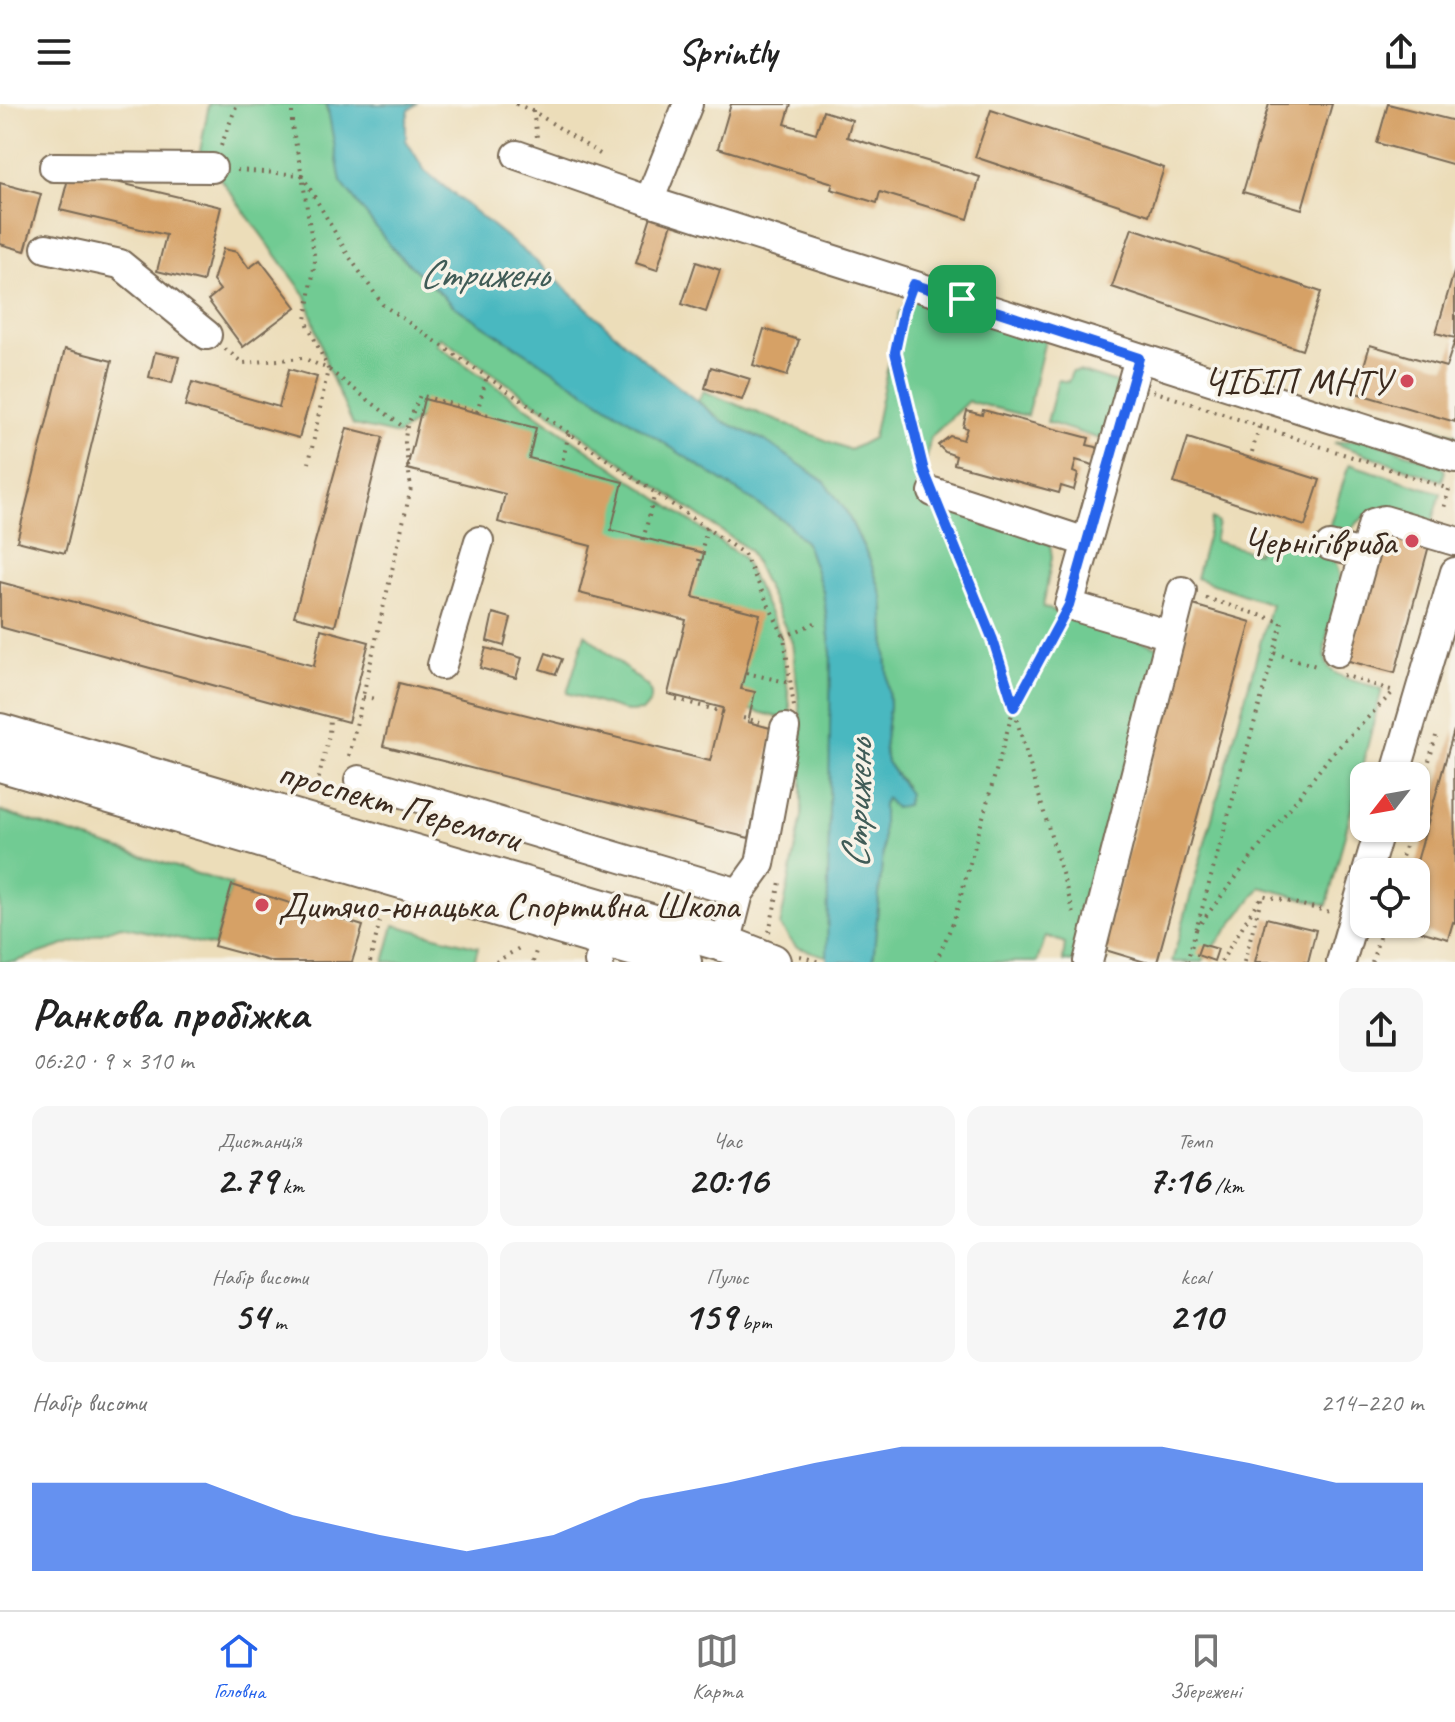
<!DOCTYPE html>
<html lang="uk">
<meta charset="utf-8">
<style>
body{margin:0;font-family:Caveat,sans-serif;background:#f6f6f6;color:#222;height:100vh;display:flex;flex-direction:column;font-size:30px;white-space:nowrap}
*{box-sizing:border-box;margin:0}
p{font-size:26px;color:#767676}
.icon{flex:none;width:44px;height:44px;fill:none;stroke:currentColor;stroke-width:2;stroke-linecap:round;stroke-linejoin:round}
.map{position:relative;height:858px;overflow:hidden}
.side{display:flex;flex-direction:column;background:#fff;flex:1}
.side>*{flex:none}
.needle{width:52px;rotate:239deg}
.fabs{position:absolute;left:1350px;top:658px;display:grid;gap:16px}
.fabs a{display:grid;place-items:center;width:80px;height:80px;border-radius:16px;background:#fff;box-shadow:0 2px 6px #0004;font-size:40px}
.pin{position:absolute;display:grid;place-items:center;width:68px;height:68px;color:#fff;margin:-34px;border-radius:16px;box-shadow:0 4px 12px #0006}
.round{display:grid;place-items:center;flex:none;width:84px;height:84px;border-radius:16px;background:#f6f6f6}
.summary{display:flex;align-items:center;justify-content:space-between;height:136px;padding:0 32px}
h1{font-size:44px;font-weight:600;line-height:60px}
.stats{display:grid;grid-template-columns:repeat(3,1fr);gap:12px;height:136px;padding:8px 32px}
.stats div{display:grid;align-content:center;border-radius:16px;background:#f6f6f6;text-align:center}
.stats b{font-size:40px;font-weight:600}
.stats small{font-size:22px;font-weight:400}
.stats p{font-size:22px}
.chart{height:224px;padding:16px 32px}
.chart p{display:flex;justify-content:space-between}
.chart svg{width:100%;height:144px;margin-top:8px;fill:#2563eb;opacity:.7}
header{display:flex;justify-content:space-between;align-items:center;height:104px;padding:0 32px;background:#fff;font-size:36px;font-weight:600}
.tabs{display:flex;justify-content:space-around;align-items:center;height:112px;border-top:2px solid #e0e0e0;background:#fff;font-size:22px;color:#767676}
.tabs a{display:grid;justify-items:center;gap:4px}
.tabs .on{color:#2563eb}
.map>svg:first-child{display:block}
</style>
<header><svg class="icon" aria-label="menu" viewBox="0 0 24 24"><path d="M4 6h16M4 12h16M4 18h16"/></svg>Sprintly<svg class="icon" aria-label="share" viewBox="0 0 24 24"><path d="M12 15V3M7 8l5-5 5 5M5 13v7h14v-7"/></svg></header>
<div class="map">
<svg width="1455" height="858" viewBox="0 0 1455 858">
<rect width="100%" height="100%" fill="#f7f3e8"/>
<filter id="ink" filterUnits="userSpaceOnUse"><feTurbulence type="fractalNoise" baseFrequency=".0125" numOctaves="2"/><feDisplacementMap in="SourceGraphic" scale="16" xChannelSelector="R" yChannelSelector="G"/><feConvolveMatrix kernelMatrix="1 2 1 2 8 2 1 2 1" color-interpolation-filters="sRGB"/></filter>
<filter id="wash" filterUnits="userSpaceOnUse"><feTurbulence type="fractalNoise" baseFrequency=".006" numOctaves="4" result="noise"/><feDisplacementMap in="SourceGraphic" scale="32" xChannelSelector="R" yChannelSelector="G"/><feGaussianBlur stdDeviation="1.8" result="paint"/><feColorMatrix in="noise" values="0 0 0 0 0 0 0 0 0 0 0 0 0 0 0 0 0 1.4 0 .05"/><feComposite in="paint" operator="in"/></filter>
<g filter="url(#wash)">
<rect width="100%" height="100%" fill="#ecddb9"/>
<g fill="#71cb93" stroke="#567a58" stroke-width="2">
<path d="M209 0H327V6L392 144 454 202 787 419 806 439 823 487 831 548 828 853 796 843 780 822 802 712V625L792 538 749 446 440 233 437 241 742 453 780 530 792 617 747 605 680 502 600 432 549 371 431 306 398 331 353 321 328 265 306 192 200 47Z"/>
<path d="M917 194 1045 236 1027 312 968 297 930 334 921 391 1050 440 1052 453 1043 503 1160 544 1081 858 1063 857 1065 839 1046 832 1037 858H873L883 746V700L886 694 904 681 887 658 884 645 889 602 883 494 870 457 846 407 764 336 722 317 698 297 703 287 850 346 873 334 899 208Z"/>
<path d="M1079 267 1123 281 1106 337 1047 318 1058 276 1068 278 1072 268Z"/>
<path d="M1349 297 1455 330 1453 344 1345 310Z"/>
<path d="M1364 334 1441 361 1445 367 1442 377 1334 339Z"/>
<path d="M1349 360 1441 389 1431 423 1366 411 1344 431 1326 433Z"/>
<path d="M1212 415 1218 419 1214 437 1257 449 1263 429 1330 448C1337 460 1341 470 1340 484 1338 506 1311 553 1334 568 1346 577 1368 580 1382 585L1327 801 1261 783 1202 858H1172L1271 500 1196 474Z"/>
<path d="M585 530 648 583C654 593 651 599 643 607L628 608 567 589Z"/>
<path d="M0 707 232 781 214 842 121 822 14 858H0Z"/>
<path d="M394 821 478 843 474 858H384Z"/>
</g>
<path fill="#49b8c0" stroke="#42716f" stroke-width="2" d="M327 0H416L409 6 406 18V36L425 67 537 158 637 250 722 317 764 336 825 378 846 407 870 457 883 494 889 602 884 645 887 658 909 690 906 701 895 704 886 694 883 700V746L873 858H827L831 548 823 487 806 439 787 419 454 202 392 144 341 78Z"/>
<g id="blocks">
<g fill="#d6a166">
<path d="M731 0H791L785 20 816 29 823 7 852 16 847 33 980 73 968 115 880 88 877 99 831 85 833 79 718 44Z"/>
<path d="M1269 0H1332L1302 105 1243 88Z"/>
<path d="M1388 0 1455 17V61L1377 39Z"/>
<path d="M991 6 1164 64 1149 111 975 53Z"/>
<path d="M70 67 221 103 203 178 157 167 166 131 60 106Z"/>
<path d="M0 79 41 90 25 147 0 140Z"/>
<path d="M651 112 672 119 657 166 636 159Z"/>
<path d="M1132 124 1321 188 1302 246 1112 183Z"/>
<path d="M223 145 237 148 249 164 260 156 296 203 243 243 208 196 220 186 213 177Z"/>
<path d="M696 158 720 166 706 208 682 200Z"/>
<path d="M1455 165V234L1436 229Z"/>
<path d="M764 225 799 236 787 272 753 261Z"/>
<path d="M1455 236V318L1356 289 1370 241 1446 263Z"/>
<path d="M65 245 112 257 65 449 17 437Z"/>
<path d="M155 248 179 253 172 279 149 273Z"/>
<path d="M711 263 750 275 742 296 705 284Z"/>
<path d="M289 265 317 273 299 334 185 302 192 278 279 303Z"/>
<path d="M424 295 536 324 529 354 623 378 611 426 704 449 693 493 760 510 741 585 755 588 748 618 774 625 749 734 383 642 399 579 710 657 723 604 668 590 686 516 579 489 591 442 498 418 505 390 407 365Z"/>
<path d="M983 306 1089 334 1087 341 1096 343 1103 350 1093 361 1076 356 1073 368 1078 370 1074 386 1061 382 1059 389 954 360 956 352 945 348 938 341 950 332 963 336 967 324 963 323 967 307 982 311Z"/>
<path d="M347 324 383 333 335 522 294 512Z"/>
<path d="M1188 334 1320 376 1305 422 1174 379Z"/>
<path d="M1384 422 1431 434 1395 569 1349 557Z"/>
<path d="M0 478 314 562 321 525 369 538 348 618 0 523Z"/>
<path d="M1193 501 1251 518 1157 858H1145L1102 845Z"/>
<path d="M493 509 511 514 504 542 487 537Z"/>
<path d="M486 544 522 554 516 574 480 564Z"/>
<path d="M546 549 562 555 556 570 540 565Z"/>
<path d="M1454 626 1455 819 1453 818 1448 835 1399 821 1416 820 1414 768Z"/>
<path d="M232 781 363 822 352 858H273L214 842Z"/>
<path d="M1266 814 1316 826 1308 858H1255Z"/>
<path d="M1201 840 1218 845 1214 857 1197 851Z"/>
</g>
</g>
</g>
<g filter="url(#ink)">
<use href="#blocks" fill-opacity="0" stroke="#796954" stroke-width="2"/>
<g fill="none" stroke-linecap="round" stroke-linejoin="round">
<g stroke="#796954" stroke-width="32">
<g id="minor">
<path d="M517 51 649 97 1455 354"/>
<path d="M54 63 212 64"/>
<path d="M649 97 688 0"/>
<path d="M46 144 120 160 207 231"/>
<path d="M1139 254 1069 501 1170 531"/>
<path d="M933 388 1086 438"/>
<path d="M1330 442 1363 450"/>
<path d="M1337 548 1373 419 1384 416 1455 437"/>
<path d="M442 561 479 437"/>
<path d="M1395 672 1455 468"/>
<path d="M359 676 739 789 726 840"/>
<path d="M1367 768 1380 724"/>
<path d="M739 789 760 760 785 624"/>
<path d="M599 858 606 835"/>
<path d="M1088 858 1182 487"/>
<path d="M1341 858 1364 778"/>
</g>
</g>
<g stroke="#796954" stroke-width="40">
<g id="major">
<path d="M0 628 726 840 772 858"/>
<path d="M0 659 683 858"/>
</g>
</g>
<g stroke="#796954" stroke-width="4" stroke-dasharray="2 6" stroke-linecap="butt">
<path d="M292 0V22L302 71 348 151 383 201 744 450 784 533 794 603"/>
<path d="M516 0 533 7 603 52"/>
<path d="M533 7 537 33"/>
<path d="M221 42 237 0"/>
<path d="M237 66 302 71 315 157 306 216 328 265 309 359"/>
<path d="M904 204 895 248 924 367"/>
<path d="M225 245 243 259 303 254 328 265 406 325"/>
<path d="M1153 287 1449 385 1443 408"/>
<path d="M477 308 487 272"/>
<path d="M1252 348 1259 323"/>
<path d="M561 363 569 329"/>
<path d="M946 420 993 536 1074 810"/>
<path d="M643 436 655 389"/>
<path d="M699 457 707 424"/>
<path d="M1206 494 1282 518 1274 549 1316 562"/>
<path d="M784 533 819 517"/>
<path d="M746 569 791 579"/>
<path d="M1343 571 1394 587"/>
<path d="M363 593 377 595"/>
<path d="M676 595 726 609"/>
<path d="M743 614 760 618"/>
<path d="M349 652 411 384 405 339 406 325 420 291 492 312"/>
<path d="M315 690 329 631 330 614"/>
<path d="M1416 703 1436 632"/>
<path d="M1359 709 1364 691"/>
<path d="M1398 768 1410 724"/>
<path d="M1196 825 1331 651 1392 589"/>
<path d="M769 828 780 778"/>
<path d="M800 852 820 858"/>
<path d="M370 858 383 804"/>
<path d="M496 858 521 843"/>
<path d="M533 858 536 847"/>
<path d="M936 858 954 816 1014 603 1057 523"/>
<path d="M1187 858 1274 549"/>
<path d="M1221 858 1259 795"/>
<path d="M1244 858 1262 791 1330 808"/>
<path d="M1372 858 1383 820"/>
</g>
<use href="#minor" stroke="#fff" stroke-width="28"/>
<use href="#major" stroke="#fff" stroke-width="36"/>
</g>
</g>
<g fill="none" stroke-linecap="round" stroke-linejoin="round" filter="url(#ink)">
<g stroke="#fff" stroke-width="16">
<path id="route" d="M913 180 1139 254 1069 501 1014 603 993 536 924 367 895 248 904 205Z"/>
</g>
<use href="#route" stroke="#2563eb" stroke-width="10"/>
</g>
<g fill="#d1495b" stroke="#f7f3e8" stroke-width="3">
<circle cx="1407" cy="277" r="8"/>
<circle cx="1412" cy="437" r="8"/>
<circle cx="262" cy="801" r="8"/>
</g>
<g text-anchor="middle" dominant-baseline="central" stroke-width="7" stroke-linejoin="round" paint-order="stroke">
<g font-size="38" fill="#3b2a1e" stroke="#f7f3e8" text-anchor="end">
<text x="1391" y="277">ЧІБІП МНТУ</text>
<text x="1396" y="437">Чернігівриба</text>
<text x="278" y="801" text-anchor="start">Дитячо-юнацька Спортивна Школа</text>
</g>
<g font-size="38" fill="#3b2a1e" stroke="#f7f3e8">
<text transform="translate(399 701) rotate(16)">проспект Перемоги</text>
</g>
<g font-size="40" font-style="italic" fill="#405c57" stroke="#f7f3e8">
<text x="483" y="170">Стрижень</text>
<text transform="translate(857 701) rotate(-88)">Стрижень</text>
</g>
</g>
</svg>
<div class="fabs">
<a><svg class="needle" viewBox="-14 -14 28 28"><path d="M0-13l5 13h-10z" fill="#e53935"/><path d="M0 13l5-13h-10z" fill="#767676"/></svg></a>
<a><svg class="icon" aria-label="locate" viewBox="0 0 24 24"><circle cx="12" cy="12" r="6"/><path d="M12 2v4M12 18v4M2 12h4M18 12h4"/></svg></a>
</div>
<div class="pin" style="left:962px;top:195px;background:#1e9e55"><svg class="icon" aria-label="arrive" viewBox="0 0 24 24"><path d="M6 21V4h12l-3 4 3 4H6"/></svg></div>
</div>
<section class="side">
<div class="summary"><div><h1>Ранкова пробіжка</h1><p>06:20 · 9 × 310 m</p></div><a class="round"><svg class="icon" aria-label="share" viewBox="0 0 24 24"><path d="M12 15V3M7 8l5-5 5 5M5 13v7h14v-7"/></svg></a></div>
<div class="stats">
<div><p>Дистанція</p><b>2.79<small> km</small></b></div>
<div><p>Час</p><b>20:16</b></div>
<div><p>Темп</p><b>7:16<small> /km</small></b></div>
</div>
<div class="stats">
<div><p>Набір висоти</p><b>54<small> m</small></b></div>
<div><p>Пульс</p><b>159<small> bpm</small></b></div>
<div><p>kcal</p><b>210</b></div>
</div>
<div class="chart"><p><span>Набір висоти</span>214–220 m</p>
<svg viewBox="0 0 160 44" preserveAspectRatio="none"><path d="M0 44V17L10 17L20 17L30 27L40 33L50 38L60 33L70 22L80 17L90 11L100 6L110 6L120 6L130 6L140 11L150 17L160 17V44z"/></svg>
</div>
</section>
<nav class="tabs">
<a class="on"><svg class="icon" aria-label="home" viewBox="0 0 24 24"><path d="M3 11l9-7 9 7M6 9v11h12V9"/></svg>Головна</a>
<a><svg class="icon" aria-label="map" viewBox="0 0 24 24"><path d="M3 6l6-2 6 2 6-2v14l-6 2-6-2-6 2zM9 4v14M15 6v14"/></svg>Карта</a>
<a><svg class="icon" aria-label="saved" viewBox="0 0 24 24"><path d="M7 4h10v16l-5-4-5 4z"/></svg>Збережені</a>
</nav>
